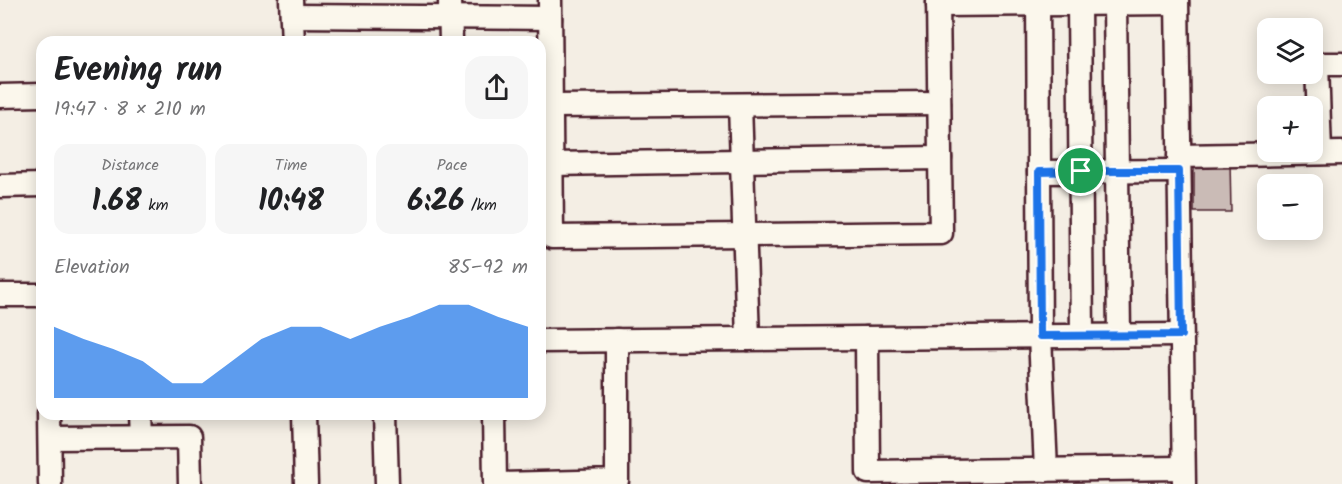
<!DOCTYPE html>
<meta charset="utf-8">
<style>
body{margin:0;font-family:Kalam,sans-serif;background:#f6f6f6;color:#202124;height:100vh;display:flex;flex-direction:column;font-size:22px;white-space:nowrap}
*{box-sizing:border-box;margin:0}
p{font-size:20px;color:#757577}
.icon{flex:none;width:33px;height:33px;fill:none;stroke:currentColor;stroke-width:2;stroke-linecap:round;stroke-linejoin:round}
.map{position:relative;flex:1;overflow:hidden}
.side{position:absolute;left:36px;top:36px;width:510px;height:384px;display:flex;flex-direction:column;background:#fff;border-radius:18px;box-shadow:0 3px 15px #0003}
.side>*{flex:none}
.buttons{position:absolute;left:1257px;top:18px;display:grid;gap:12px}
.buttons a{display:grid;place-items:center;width:66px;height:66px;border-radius:12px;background:#fff;box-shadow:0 3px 15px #0003;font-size:30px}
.pin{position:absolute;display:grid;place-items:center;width:51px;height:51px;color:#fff;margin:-26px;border:3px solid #fff;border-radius:50%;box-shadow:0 2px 6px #0007}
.round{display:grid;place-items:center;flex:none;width:63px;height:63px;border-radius:18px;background:#f6f6f6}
.summary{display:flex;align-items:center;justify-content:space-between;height:102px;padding:0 18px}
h1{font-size:33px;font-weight:600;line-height:45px}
.stats{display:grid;grid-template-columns:repeat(3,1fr);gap:9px;height:102px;padding:6px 18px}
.stats div{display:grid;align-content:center;border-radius:15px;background:#f6f6f6;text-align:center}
.stats b{font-size:30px;font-weight:600}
.stats small{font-size:16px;font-weight:400}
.stats p{font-size:16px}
.chart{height:168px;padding:12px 18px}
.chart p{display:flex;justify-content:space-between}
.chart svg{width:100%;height:108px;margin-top:6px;fill:#1a73e8;opacity:.7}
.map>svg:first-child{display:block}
</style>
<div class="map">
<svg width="1342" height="484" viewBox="0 0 1342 484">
<rect width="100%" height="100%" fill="#f4eee4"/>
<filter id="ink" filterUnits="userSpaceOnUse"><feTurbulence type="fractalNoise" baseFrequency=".0167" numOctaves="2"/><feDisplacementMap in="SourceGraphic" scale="12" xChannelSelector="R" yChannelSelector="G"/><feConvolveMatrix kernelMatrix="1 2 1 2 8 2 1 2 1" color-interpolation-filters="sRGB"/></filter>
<g filter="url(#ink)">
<path fill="#cabbb6" stroke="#4a1f2b" stroke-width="1.5" d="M1230 161 1231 212H1194V162Z"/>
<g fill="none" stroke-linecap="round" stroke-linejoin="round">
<g stroke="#4a1f2b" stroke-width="27">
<g id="minor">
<path d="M291 0 293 42"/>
<path d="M450 0 451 42"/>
<path d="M550 0 552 237 941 233 938 0"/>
<path d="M1038 0 1040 336 1046 470"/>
<path d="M1177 0 1184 484"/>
<path d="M1079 4 1082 336"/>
<path d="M1115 4 1119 335"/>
<path d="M938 5 1177 3"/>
<path d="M292 16 550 18"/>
<path d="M0 96 42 95"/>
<path d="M740 105 748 339"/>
<path d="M551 106 939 103"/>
<path d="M1320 153 1317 64H1342"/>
<path d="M1179 156 1342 153"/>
<path d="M551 164 940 158"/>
<path d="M1039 172 1179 171"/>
<path d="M0 186 42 185"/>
<path d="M0 295H42"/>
<path d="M867 338 868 472 1183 468"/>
<path d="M540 341 1181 335"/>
<path d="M49 414 50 484"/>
<path d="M140 414 141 437"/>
<path d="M304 414 306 484"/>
<path d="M385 414 387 484"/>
<path d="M494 414 495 484"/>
<path d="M50 438 189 437 190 484"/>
<path d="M498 484 617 481V340"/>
</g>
</g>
<use href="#minor" stroke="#fbf7ec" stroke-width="22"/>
</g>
</g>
<g fill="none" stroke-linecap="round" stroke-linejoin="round" filter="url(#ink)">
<g stroke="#fff" stroke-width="12">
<path id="route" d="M1081 171H1179L1181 335 1040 336 1039 172Z"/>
</g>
<use href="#route" stroke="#1a73e8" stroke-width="8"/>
</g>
</svg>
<div class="buttons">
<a><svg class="icon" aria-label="layers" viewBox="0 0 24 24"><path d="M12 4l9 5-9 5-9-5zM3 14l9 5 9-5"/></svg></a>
<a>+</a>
<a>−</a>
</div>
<div class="pin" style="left:1081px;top:171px;background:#1e9e55"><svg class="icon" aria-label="arrive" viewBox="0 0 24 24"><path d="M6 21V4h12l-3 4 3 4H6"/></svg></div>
<section class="side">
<div class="summary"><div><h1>Evening run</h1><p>19:47 · 8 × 210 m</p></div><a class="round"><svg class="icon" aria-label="share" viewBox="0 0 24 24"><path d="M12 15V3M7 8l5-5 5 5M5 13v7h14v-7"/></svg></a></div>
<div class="stats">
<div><p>Distance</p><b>1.68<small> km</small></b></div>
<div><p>Time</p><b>10:48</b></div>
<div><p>Pace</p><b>6:26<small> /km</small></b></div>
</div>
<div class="chart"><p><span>Elevation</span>85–92 m</p>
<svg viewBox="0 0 160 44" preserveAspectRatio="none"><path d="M0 44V15L10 20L20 24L30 29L40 38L50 38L60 29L70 20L80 15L90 15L100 20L110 15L120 11L130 6L140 6L150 11L160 15V44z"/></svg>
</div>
</section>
</div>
